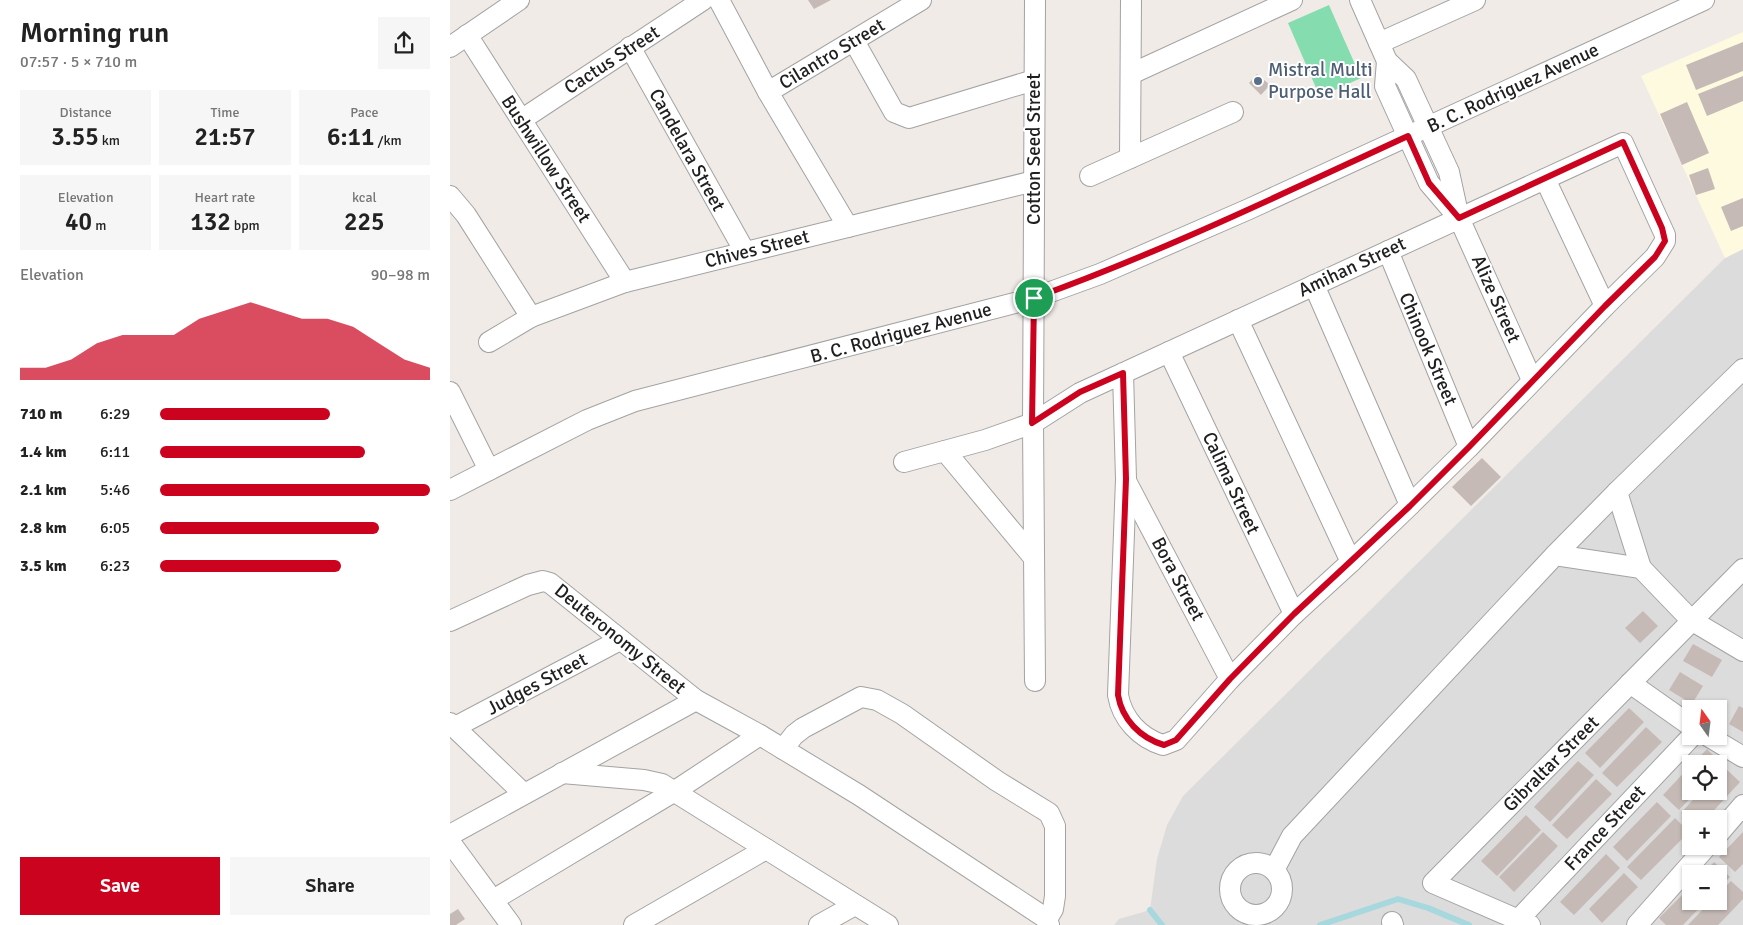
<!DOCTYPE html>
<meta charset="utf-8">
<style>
body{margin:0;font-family:Signika,sans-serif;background:#f6f6f6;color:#222;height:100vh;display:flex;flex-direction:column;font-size:19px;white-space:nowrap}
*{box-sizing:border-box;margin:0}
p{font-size:16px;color:#767676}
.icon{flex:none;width:28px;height:28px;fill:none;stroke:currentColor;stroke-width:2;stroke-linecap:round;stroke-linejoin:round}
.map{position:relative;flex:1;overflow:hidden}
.drawer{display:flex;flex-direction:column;background:#fff;width:450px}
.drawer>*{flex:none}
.needle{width:32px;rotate:346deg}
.fabs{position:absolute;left:1232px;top:700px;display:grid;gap:10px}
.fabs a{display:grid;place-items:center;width:45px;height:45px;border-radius:0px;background:#fff;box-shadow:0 1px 4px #0004;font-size:25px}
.pin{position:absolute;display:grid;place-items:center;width:42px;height:42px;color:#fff;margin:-21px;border:2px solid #fff;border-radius:50%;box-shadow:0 1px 5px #0007}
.round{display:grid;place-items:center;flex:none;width:52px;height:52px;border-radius:0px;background:#f6f6f6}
.overview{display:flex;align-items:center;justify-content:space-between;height:85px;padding:0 20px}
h1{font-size:28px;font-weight:600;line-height:38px}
.metrics{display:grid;grid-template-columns:repeat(3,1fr);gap:8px;height:85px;padding:5px 20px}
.metrics div{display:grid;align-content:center;border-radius:0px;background:#f6f6f6;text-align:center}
.metrics b{font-size:25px;font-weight:600}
.metrics small{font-size:14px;font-weight:400}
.metrics p{font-size:14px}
.chart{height:140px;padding:10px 20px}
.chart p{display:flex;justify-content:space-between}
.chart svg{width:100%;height:90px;margin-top:5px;fill:#cb031f;opacity:.7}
.cta{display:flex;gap:10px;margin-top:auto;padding:10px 20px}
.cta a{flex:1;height:58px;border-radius:0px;background:#cb031f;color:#fff;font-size:20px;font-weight:600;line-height:58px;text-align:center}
.cta a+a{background:#f6f6f6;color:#222}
ul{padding:0 20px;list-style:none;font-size:16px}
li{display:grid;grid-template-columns:80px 60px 1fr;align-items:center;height:38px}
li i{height:12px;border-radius:6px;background:#cb031f}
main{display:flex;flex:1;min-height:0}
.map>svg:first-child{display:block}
</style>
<main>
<section class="drawer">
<div class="overview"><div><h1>Morning run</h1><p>07:57 · 5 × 710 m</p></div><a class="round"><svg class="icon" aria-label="share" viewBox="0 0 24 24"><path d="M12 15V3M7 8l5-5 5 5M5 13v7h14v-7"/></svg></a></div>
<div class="metrics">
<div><p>Distance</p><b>3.55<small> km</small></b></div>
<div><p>Time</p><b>21:57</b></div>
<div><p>Pace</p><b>6:11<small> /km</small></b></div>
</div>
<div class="metrics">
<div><p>Elevation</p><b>40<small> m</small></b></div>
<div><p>Heart rate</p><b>132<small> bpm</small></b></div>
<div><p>kcal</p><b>225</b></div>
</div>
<div class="chart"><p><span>Elevation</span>90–98 m</p>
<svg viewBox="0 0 160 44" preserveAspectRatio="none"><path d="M0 44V38L10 38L20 34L30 26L40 22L50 22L60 22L70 14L80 10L90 6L100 10L110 14L120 14L130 18L140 26L150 34L160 38V44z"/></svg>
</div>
<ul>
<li><b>710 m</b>6:29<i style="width:63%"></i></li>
<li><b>1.4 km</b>6:11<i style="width:76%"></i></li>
<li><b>2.1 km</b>5:46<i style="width:100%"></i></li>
<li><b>2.8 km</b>6:05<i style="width:81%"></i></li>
<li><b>3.5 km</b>6:23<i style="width:67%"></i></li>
</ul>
<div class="cta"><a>Save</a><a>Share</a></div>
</section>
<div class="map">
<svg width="1293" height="925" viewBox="0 0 1293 925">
<rect width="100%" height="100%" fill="#f0ebe6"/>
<path fill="#dddcdc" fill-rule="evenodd" d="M1293 249V925H664L669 919 700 910 707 859 717 825 733 796 1275 258ZM1241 709H1269V736H1241ZM1241 764H1269V791H1241ZM1241 819H1269V846H1241ZM1241 874H1269V901H1241Z"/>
<path fill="#fefae0" d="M1293 32V249L1275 258 1191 76Z"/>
<path fill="#85ddaf" d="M879 5 911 78 870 97 838 23Z"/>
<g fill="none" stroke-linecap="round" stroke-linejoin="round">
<g stroke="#a7d8dd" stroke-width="6">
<path d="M700 910 712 925"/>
<path d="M870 925 948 899 978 908 1019 925"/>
</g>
</g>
<g fill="#c5bab5">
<path d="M358 0H381L364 9Z"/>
<path d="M1293 42V71L1246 90 1236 65Z"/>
<path d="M807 74 820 85 811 95 799 83Z"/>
<path d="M1293 76V101L1257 116 1248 94Z"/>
<path d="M1237 102 1259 153 1232 165 1210 114Z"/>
<path d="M1258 168 1265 189 1246 195 1239 175Z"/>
<path d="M1293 198V226L1281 231 1271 207Z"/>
<path d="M1032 458 1051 477 1021 506 1002 487Z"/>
<path d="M1193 611 1208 626 1190 643 1175 628Z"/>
<path d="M1243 644 1272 660 1262 677 1233 661Z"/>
<path d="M1230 672 1253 686 1242 704 1219 690Z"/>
<path d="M1289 706 1293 708V732L1279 724Z"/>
<path d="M1179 708 1194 722 1150 768 1135 753Z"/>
<path d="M1196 727 1212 742 1167 787 1152 773Z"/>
<path d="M1257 749 1273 765 1269 769V764H1243Z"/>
<path d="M1128 761 1144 775 1100 822 1084 807Z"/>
<path d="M1241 765V791H1247L1229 810 1213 795Z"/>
<path d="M1274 767 1290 782 1256 819H1241V822L1231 813 1251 791H1269V773Z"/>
<path d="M1146 779 1162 794 1117 839 1102 825Z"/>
<path d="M1207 802 1221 816 1177 861 1163 847Z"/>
<path d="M1076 815 1091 830 1047 876 1031 861Z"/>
<path d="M1225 818 1239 832 1191 880 1177 867Z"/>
<path d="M1093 832 1108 846 1064 892 1049 877Z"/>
<path d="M1293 832V864L1285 872 1269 857Z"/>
<path d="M1156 854 1170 868 1124 915 1110 902Z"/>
<path d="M1264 862 1280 877 1269 888V874H1253Z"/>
<path d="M1174 873 1188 887 1152 923 1139 909Z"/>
<path d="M1281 881 1293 892V899L1275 918 1268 925H1238L1261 901H1269V893Z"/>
<path d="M1241 886V901H1256L1233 925H1216L1209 918Z"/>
<path d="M8 909 15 919 6 925H0V914Z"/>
</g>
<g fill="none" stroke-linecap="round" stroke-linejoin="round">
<g stroke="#a3a3a3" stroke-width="22">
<g id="minor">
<path d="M269 0 318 92 398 227"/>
<path d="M910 0 937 61 956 79 999 172 1009 218 1082 380"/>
<path d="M17 35 175 282"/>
<path d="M404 41 444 112 459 118 584 80"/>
<path d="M929 43 1025 0"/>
<path d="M0 47 69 0"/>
<path d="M180 47 295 252"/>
<path d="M937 61 935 86 979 183 1008 217"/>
<path d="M681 74 842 0"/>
<path d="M318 92 471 0"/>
<path d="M71 120 253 0"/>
<path d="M680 158 681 0"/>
<path d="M640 176 783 112"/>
<path d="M1095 179 1155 306"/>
<path d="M0 196 16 215 81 317"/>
<path d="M938 251 1019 447"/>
<path d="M864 285 960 505"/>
<path d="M788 320 901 562"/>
<path d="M39 342 81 317 175 282 584 181"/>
<path d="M719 352 844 614"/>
<path d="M0 392 39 470"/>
<path d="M495 451 584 558"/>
<path d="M454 462 535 440 583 423 630 393 1173 143 1215 235V241L1205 257 1155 306 1019 447 960 505 901 562 844 614 780 679 726 740 713 745C690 738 672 719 668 695L676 479 673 373"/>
<path d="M676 481 780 679"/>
<path d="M0 490 137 420 185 401 584 298 650 274 799 209 1254 0"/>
<path d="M1105 555 1191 568 1241 620 1293 651"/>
<path d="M1191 568 1167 492 1293 369"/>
<path d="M0 621 78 585 93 581 100 583 246 700 310 735 409 795 597 919 599 925"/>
<path d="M585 681 583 423 585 0"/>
<path d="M1180 683 1241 726"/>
<path d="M0 723 74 794"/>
<path d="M5 727 170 640"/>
<path d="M1258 736 1293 757"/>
<path d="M333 749 344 735 353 728 411 697 427 700 452 714 547 781 599 813 605 826V896L603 909 597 919"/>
<path d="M112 773 194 780 212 784 438 925"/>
<path d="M1269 833 1293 805"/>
<path d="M0 835 246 700"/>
<path d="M0 842 61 925"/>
<circle cx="806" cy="889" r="26"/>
<path d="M824 870 842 836 1105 555 1167 492"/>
<path d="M43 900 225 791 310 735"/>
<path d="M1068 920 1242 736"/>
<path d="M942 922 943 925"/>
<path d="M184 925 316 849"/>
<path d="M369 925 405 905"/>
<path d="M1080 925 983 883 1293 569"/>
<path d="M1187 925 1257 846"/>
</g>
</g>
<use href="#minor" stroke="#fff" stroke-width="20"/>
</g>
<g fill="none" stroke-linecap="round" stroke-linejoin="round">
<g stroke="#fff" stroke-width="10">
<path id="route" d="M958 136 979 183 1009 218 1173 142 1212 228 1215 241 1205 257 1155 306 1019 447 960 506 844 614 780 679 726 740 714 745C690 738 672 719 668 695L676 479 673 373 630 392 582 423 584 298C712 252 834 193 958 136Z"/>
</g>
<use href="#route" stroke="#cb031f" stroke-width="6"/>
</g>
<circle fill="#5c6f8a" stroke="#fff" stroke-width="2" cx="808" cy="81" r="5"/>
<g text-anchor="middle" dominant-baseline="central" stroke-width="4" stroke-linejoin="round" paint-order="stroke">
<g font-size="19" fill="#1f1f1f" stroke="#fff">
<text transform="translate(382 54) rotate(-31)">Cilantro Street</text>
<text transform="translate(162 60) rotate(-33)">Cactus Street</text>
<text transform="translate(1063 88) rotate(-25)">B. C. Rodriguez Avenue</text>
<text transform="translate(584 149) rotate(-90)">Cotton Seed Street</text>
<text transform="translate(237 150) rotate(61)">Candelara Street</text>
<text transform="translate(96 159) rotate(57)">Bushwillow Street</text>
<text transform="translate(307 249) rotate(-14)">Chives Street</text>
<text transform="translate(902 267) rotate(-25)">Amihan Street</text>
<text transform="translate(1046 299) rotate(66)">Alize Street</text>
<text transform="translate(451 333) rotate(-15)">B. C. Rodriguez Avenue</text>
<text transform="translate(978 349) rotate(67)">Chinook Street</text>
<text transform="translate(781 483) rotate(65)">Calima Street</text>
<text transform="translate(728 579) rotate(62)">Bora Street</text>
<text transform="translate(170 639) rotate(39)">Deuteronomy Street</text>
<text transform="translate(87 684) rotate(-28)">Judges Street</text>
<text transform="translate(1101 764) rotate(-45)">Gibraltar Street</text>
<text transform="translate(1155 828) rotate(-47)">France Street</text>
</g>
<g font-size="19" fill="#4e5e75" stroke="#fff" text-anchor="start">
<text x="818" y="70">Mistral Multi<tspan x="818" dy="22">Purpose Hall</tspan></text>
</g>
</g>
</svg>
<div class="fabs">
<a><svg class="needle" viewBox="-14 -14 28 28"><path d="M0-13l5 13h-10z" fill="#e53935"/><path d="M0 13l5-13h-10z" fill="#767676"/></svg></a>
<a><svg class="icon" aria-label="locate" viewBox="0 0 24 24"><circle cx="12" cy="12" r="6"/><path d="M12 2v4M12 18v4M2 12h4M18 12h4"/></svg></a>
<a>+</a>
<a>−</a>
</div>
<div class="pin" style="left:584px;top:298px;background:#1e9e55"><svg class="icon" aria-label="arrive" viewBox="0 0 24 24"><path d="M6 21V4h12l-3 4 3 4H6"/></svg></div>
</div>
</main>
